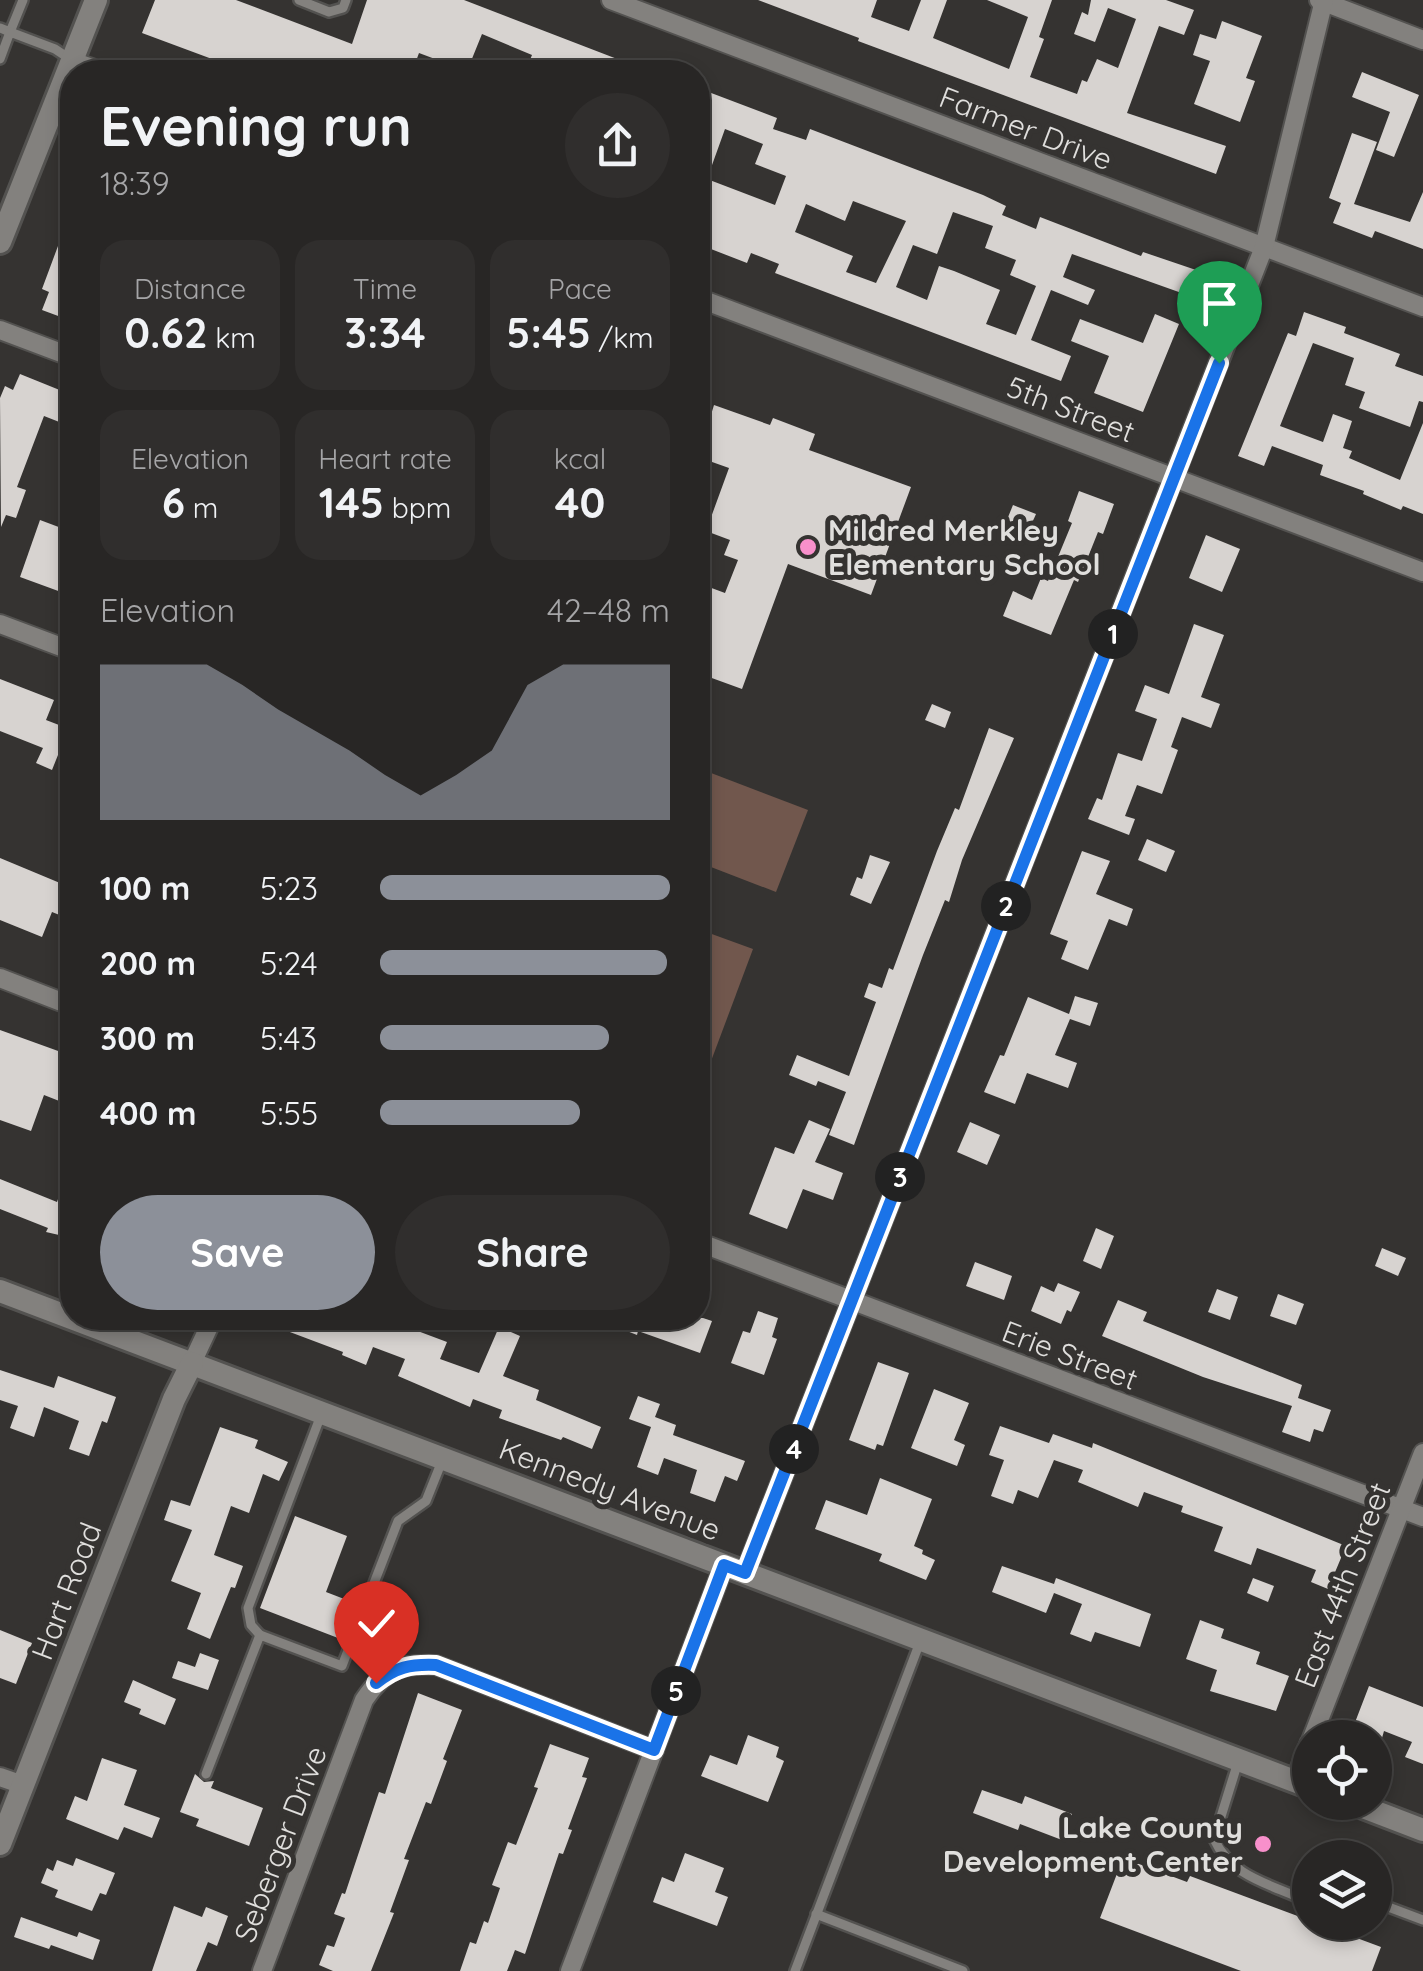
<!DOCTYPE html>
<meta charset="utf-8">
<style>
body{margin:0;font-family:Quicksand,sans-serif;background:#302e2d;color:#f1f3f6;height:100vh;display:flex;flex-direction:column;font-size:38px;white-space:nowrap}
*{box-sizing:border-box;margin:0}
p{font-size:32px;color:#a5a5a7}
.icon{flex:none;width:55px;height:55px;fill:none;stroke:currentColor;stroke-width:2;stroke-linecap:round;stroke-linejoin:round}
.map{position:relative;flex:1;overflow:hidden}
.sheet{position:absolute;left:60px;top:60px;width:650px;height:1270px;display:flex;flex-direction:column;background:#282625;border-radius:40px;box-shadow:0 5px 15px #0003,0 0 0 2px #444342}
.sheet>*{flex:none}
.buttons{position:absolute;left:1292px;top:1720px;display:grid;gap:20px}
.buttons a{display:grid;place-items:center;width:100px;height:100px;border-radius:50%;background:#282625;box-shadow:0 5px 15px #0003,0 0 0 2px #444342;font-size:50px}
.pin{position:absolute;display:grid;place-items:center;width:85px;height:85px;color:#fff;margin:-102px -42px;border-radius:50% 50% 50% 0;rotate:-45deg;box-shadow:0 0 10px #0007}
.pin .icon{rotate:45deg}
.km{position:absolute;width:50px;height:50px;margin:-25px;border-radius:50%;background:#222;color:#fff;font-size:28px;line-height:50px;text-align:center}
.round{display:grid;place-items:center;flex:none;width:105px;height:105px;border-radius:52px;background:#302e2d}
.overview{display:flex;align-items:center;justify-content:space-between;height:170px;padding:0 40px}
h1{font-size:55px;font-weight:800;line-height:75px}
.figures{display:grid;grid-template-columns:repeat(3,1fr);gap:15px;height:170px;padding:10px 40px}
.figures div{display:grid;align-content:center;border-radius:25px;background:#302e2d;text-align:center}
.figures b{font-size:42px;font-weight:800}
.figures small{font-size:28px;font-weight:400}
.figures p{font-size:28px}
.chart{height:280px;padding:20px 40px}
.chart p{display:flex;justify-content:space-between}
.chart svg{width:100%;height:180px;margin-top:10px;fill:#8c9099;opacity:.7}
.action{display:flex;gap:20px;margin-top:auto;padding:20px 40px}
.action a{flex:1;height:115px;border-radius:60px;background:#8c9099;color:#fff;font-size:40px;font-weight:800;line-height:115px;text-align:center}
.action a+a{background:#302e2d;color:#f1f3f6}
ul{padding:0 40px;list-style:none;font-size:32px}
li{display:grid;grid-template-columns:160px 120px 1fr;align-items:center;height:75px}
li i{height:25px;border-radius:12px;background:#8c9099}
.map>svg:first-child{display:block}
</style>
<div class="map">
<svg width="1423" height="1971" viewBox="0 0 1423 1971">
<rect width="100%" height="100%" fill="#353331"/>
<g fill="#71574d">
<path d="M698 768 808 810 776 892 698 862Z"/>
<path d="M698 929 753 949 698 1096Z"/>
</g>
<g fill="#d7d3d0" fill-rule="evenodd">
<path d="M155 0H236L352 44 367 0H464L651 72H525L532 55 482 34 467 71 419 53 412 72H247L142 33Z"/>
<path d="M758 0H877L871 17 909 31 921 0H947L933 38 1009 69 1028 17 987 0H1052L1039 37 1044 39 1030 77 1077 94 1082 80 1087 82 1097 59 1118 68 1136 19 1108 8 1095 42 1074 34 1082 12 1088 15 1091 0H1166L1194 10 1184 35 1159 26 1127 113 1226 146 1216 174 858 41 859 38Z"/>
<path d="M1222 21 1262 36 1246 78 1255 81 1240 122 1194 104 1210 61 1193 55 1200 34 1216 39Z"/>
<path d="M1362 72 1419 95 1394 157 1376 150 1390 112 1352 97Z"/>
<path d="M698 88 777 118 773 129 806 140 810 129 983 195 1006 206 1002 215 1036 229 1040 217 1141 256 1143 252 1199 271 1190 296 1072 254 1063 277 1095 290 1088 305 1051 290 1031 340 1071 356 1061 381 775 273 779 264 751 253 747 263 698 244ZM725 129 763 144 755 164 786 176 775 205 707 179ZM853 201 906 221 876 283 846 272 853 256 795 232 806 204 845 221ZM953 212 993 226 985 248 1016 260 1010 275 1036 286 1016 335 986 324 1000 290 954 271 939 266 927 300 896 287 913 245 937 254Z"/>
<path d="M1352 133 1377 142 1354 204 1410 222 1423 192V249L1375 231 1372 238 1333 223 1341 203 1329 198Z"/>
<path d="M71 211 72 310 69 320 42 310 49 292 42 289Z"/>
<path d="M1304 312 1346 327 1344 333 1400 354 1395 366 1423 376V402L1419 401 1410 427 1359 408 1365 392 1345 385 1354 358 1313 343 1280 426 1323 442 1333 414 1352 421 1343 448 1352 451 1349 458 1400 480 1423 423V514L1403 506 1401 510 1363 494 1364 491 1320 475 1323 465 1272 446 1264 466 1238 456 1288 333 1296 336Z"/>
<path d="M1155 314 1179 324 1143 412 1094 393 1109 356 1071 341 1080 319 1143 343Z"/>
<path d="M20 374 72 395V427L44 416 17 487 26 490 16 518 6 515 1 527 0 398 5 386 13 390Z"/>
<path d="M714 405 770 425 773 418 815 434 809 450 911 487 871 595 788 564 742 689 698 673V583L725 593 738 560 724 555 730 540 706 531 729 468 698 457Z"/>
<path d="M1079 491 1114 504 1103 534 1098 532 1078 582 1074 580 1051 635 1003 616 1013 591 1032 600 1041 578 1048 581 1072 523 1068 521Z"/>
<path d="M1013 505 1036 514 1024 541 1002 532Z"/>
<path d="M40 520 72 532V596L20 577Z"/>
<path d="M1206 535 1240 549 1222 592 1189 578Z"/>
<path d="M1194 624 1224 635 1201 697 1220 704 1211 728 1182 717 1171 747 1178 750 1162 794 1137 785 1125 816 1135 819 1129 835 1088 819 1097 798 1102 800 1118 753 1142 761 1157 719 1135 711 1145 685 1169 694Z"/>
<path d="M0 679 54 700 46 720 72 730V749L62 745 52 770 36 763 43 748 0 731Z"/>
<path d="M932 704 951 712 945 728 925 720Z"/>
<path d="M989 728 1014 738 962 860 949 902 945 900 923 955 854 1145 829 1135 846 1092 818 1081 816 1086 789 1075 797 1055 849 1076 876 1002 864 997 869 983 882 988 889 968 893 970 937 851 955 808 959 810Z"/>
<path d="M1147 839 1175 851 1166 872 1138 860Z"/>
<path d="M1082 851 1110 861 1096 894 1133 909 1127 926 1109 919 1088 970 1061 959 1068 941 1050 934Z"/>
<path d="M870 855 890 862 871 904 850 895 857 877 862 879Z"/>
<path d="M0 858 72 888V920L52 912 42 937 0 920Z"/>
<path d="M1075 996 1098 1003 1090 1026 1070 1019 1055 1055 1077 1063 1068 1088 1027 1073 1015 1104 984 1092 1000 1055 1004 1056 1028 997 1069 1014Z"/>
<path d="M0 1030 72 1056V1106L44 1095 31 1131 0 1120Z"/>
<path d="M809 1120 830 1129 815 1162 843 1173 833 1200 803 1189 787 1229 749 1214 775 1147 794 1154Z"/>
<path d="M970 1122 1000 1135 987 1165 957 1152Z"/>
<path d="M70 1164 72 1238 46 1232 48 1228 0 1209V1179L57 1202Z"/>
<path d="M1096 1228 1114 1236 1101 1269 1083 1261Z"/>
<path d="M1382 1248 1406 1258 1398 1276 1375 1266Z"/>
<path d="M975 1262 1012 1276 1004 1300 966 1286Z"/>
<path d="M1058 1283 1080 1292 1071 1312 1067 1310 1061 1324 1031 1311 1041 1286 1054 1292Z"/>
<path d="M1217 1289 1238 1297 1230 1320 1208 1312Z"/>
<path d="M1278 1294 1304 1304 1296 1325 1270 1316Z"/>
<path d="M1118 1300 1147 1312 1143 1321 1302 1385 1298 1398 1331 1410 1323 1432 1314 1429 1310 1442 1282 1432 1292 1406 1203 1377 1102 1336Z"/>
<path d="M758 1311 778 1318 772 1337 777 1339 764 1375 731 1363 743 1331 750 1333Z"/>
<path d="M253 1318H383L447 1342 440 1359 479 1373 499 1327 520 1336 503 1376 539 1390 536 1400 601 1427 592 1449 563 1437 561 1440 499 1418 502 1410 473 1399 470 1407 398 1376 405 1359 373 1347 366 1365 342 1355 343 1352Z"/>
<path d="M594 1318H703L712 1321 700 1353 638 1331 637 1335Z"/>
<path d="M878 1362 909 1373 883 1446 877 1444 875 1450 849 1440Z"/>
<path d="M0 1370 54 1388 58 1376 116 1397 107 1423 102 1421 89 1456 69 1449 79 1421 44 1407 34 1437 10 1428 18 1406 0 1400Z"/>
<path d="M934 1389 969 1403 954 1440 965 1445 957 1466 911 1448Z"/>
<path d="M638 1396 660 1404 655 1417 676 1425 673 1435 745 1461 737 1481 725 1476 715 1502 690 1493 697 1470 664 1458 658 1475 637 1467 651 1427 629 1419Z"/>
<path d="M1000 1426 1049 1443 1053 1434 1092 1448 1093 1443 1346 1546 1328 1589 1311 1582 1316 1570 1257 1548 1251 1565 1214 1551 1223 1527 1181 1512 1183 1506 1144 1492 1138 1507 1078 1482 1083 1470 1054 1460 1038 1498 1018 1490 1013 1504 991 1496 1004 1460 989 1455Z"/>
<path d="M220 1427 258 1440 255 1448 288 1462 279 1481 263 1474 249 1513 231 1506 214 1555 243 1566 235 1588 231 1587 210 1639 187 1629 201 1593 171 1581 192 1530 164 1520 171 1500 190 1506Z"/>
<path d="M880 1478 932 1499 914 1546 923 1550 922 1554 935 1560 926 1580 879 1561 882 1554 815 1529 826 1500 867 1515Z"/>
<path d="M295 1516 347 1536 326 1592 352 1602 338 1638 260 1608Z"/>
<path d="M1002 1566 1054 1584 1056 1578 1151 1614 1140 1647 1095 1632 1091 1642 1070 1634 1082 1604 1054 1593 1046 1613 992 1592Z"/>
<path d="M1253 1578 1274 1586 1268 1602 1247 1593Z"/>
<path d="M1200 1620 1224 1629 1221 1638 1260 1652 1256 1664 1289 1676 1276 1711 1210 1691 1217 1670 1186 1659Z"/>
<path d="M0 1630 32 1643 16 1684 0 1678Z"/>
<path d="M200 1653 219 1660 208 1690 172 1678 178 1661 195 1667Z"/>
<path d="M133 1680 176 1699 165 1725 139 1714 141 1709 124 1702Z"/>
<path d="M1369 1686 1423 1707V1764L1405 1757 1412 1742 1384 1731 1382 1738H1349Z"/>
<path d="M418 1693 462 1710 443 1759 447 1761 431 1804 426 1802 404 1859 409 1860 390 1912 394 1913 371 1971H333L319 1965 327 1945 334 1947 345 1918 334 1914 342 1893 345 1894 379 1792 385 1794Z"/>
<path d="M748 1735 779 1747 776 1757 784 1761 768 1802 701 1776 710 1755 737 1765Z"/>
<path d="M550 1744 589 1758 582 1777 587 1778 568 1829 572 1830 563 1854 559 1853 525 1954 515 1950 507 1971H460L470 1942 476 1944 484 1921 488 1923 500 1888 492 1885 508 1842 516 1845 538 1788 534 1787Z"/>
<path d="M102 1758 137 1770 124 1805 160 1818 152 1838 124 1827 118 1840 66 1819 75 1796 87 1801Z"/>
<path d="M195 1774 204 1782 214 1781 211 1788 263 1808 249 1846 196 1826 199 1819 180 1812Z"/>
<path d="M982 1790 1022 1804 1025 1796 1072 1814 1062 1840 1020 1824 1018 1830 973 1813Z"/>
<path d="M685 1853 724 1868 715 1892 728 1897 717 1926 653 1902 662 1877 674 1882Z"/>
<path d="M76 1858 115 1873 106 1895 100 1893 92 1911 55 1897 58 1890 41 1883 47 1868 53 1871 57 1860 73 1866Z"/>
<path d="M1123 1858 1187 1882 1190 1876 1381 1947 1372 1971H1241L1100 1918Z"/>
<path d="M174 1906 202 1917 206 1907 228 1916 217 1946 208 1942 196 1971H152Z"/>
<path d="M21 1917 77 1937 79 1932 100 1940 93 1960 51 1945 49 1949 14 1937Z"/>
</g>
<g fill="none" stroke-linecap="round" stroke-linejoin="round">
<g stroke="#535250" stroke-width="14">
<g id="service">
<path d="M299 0 329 12 343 8 346 0"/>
<path d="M0 28 10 32 23 0"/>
<path d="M0 59 10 32 55 49 70 59"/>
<path d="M260 1635 251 1625 248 1608 321 1415"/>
<path d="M1238 1762 1214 1839C1231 1876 1267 1883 1302 1899L1310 1895"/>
<path d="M206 1774 260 1635 342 1666 398 1521 426 1501 442 1461"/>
<path d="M1375 1902 1423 1920"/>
<path d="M816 1914 963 1971"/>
<path d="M795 1971 920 1642"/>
</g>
</g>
<g stroke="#535250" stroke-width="22">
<g id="minor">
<path d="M611 0 1423 307"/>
<path d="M1319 0 1423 40"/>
<path d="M72 61 103 72"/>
<path d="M698 298 1423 572"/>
<path d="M0 330 72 357"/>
<path d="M0 624 72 651"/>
<path d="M0 978 72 1006"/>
<path d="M698 1242 1423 1517"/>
<path d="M192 1363 213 1318"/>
<path d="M745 1573 1264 247 1324 0"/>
<path d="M1312 1738 1423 1453"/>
<path d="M0 1777 23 1785"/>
<path d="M1295 1781 1310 1742"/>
<path d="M262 1971 364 1700C385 1669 400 1663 436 1665L654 1750"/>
<path d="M570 1971 724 1565"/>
</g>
</g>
<g stroke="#535250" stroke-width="28">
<g id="tertiary">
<path d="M0 242 96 0"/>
<path d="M0 1291 1310 1787"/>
<path d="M1350 1802 1423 1830"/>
<path d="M0 1844 174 1399 192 1363"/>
</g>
</g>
<use href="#service" stroke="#83817e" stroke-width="9"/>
<use href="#minor" stroke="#83817e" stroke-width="18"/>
<use href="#tertiary" stroke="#83817e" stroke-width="22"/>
</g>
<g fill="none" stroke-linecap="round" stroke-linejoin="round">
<g stroke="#fff" stroke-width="20">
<path id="route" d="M376 1683C396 1667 410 1664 436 1665L654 1750 724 1565 745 1573 1219 363"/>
</g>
<use href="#route" stroke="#1a73e8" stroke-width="12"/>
</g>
<g fill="#f890cb" stroke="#353331" stroke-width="4">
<circle cx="808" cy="547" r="10"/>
<circle cx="1263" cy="1844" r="10"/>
</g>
<g text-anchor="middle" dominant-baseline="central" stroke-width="10" stroke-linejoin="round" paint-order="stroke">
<g font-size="30" fill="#e0dfdd" stroke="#353331">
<text transform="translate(1026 128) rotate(21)">Farmer Drive</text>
<text transform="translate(1071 409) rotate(21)">5th Street</text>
<text transform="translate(1070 1355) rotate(21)">Erie Street</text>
<text transform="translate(610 1489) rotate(21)">Kennedy Avenue</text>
<text transform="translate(1342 1585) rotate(-69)">East 44th Street</text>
<text transform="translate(66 1591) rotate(-69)">Hart Road</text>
<text transform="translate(280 1844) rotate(-69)">Seberger Drive</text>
</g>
<g font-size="30" font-weight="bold" fill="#e0dfdd" stroke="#353331" text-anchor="start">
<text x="828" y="530">Mildred Merkley<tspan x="828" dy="34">Elementary School</tspan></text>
<text x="1243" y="1827" text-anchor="end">Lake County<tspan x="1243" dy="34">Development Center</tspan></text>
</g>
</g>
</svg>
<div class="buttons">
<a><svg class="icon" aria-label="locate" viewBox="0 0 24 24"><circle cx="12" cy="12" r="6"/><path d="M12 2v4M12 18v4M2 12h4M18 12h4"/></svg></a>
<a><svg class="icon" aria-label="layers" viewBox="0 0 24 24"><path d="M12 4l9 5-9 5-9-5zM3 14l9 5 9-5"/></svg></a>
</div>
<div class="pin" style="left:1219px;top:363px;background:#1e9e55"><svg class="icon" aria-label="arrive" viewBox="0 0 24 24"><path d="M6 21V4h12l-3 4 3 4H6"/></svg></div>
<div class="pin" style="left:376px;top:1683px;background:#d93025"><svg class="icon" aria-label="check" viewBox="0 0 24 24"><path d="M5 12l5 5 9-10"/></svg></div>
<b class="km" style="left:1113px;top:634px">1</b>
<b class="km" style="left:1006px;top:906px">2</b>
<b class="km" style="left:900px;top:1177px">3</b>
<b class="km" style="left:794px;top:1449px">4</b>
<b class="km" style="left:676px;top:1691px">5</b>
<section class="sheet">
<div class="overview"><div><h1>Evening run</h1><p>18:39</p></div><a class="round"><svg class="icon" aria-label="share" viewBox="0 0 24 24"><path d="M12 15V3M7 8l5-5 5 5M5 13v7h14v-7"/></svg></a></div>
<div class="figures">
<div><p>Distance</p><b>0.62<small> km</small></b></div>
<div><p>Time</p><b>3:34</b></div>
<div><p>Pace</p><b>5:45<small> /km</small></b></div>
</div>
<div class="figures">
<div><p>Elevation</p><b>6<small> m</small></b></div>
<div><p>Heart rate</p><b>145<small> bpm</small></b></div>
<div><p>kcal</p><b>40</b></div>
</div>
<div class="chart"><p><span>Elevation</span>42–48 m</p>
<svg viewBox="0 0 160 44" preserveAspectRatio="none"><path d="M0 44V6L10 6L20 6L30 6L40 11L50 17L60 22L70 27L80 33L90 38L100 33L110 27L120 11L130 6L140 6L150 6L160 6V44z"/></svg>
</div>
<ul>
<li><b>100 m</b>5:23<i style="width:100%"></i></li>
<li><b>200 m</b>5:24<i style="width:99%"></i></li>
<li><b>300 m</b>5:43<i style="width:79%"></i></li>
<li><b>400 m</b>5:55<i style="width:69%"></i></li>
</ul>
<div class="action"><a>Save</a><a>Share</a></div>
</section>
</div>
